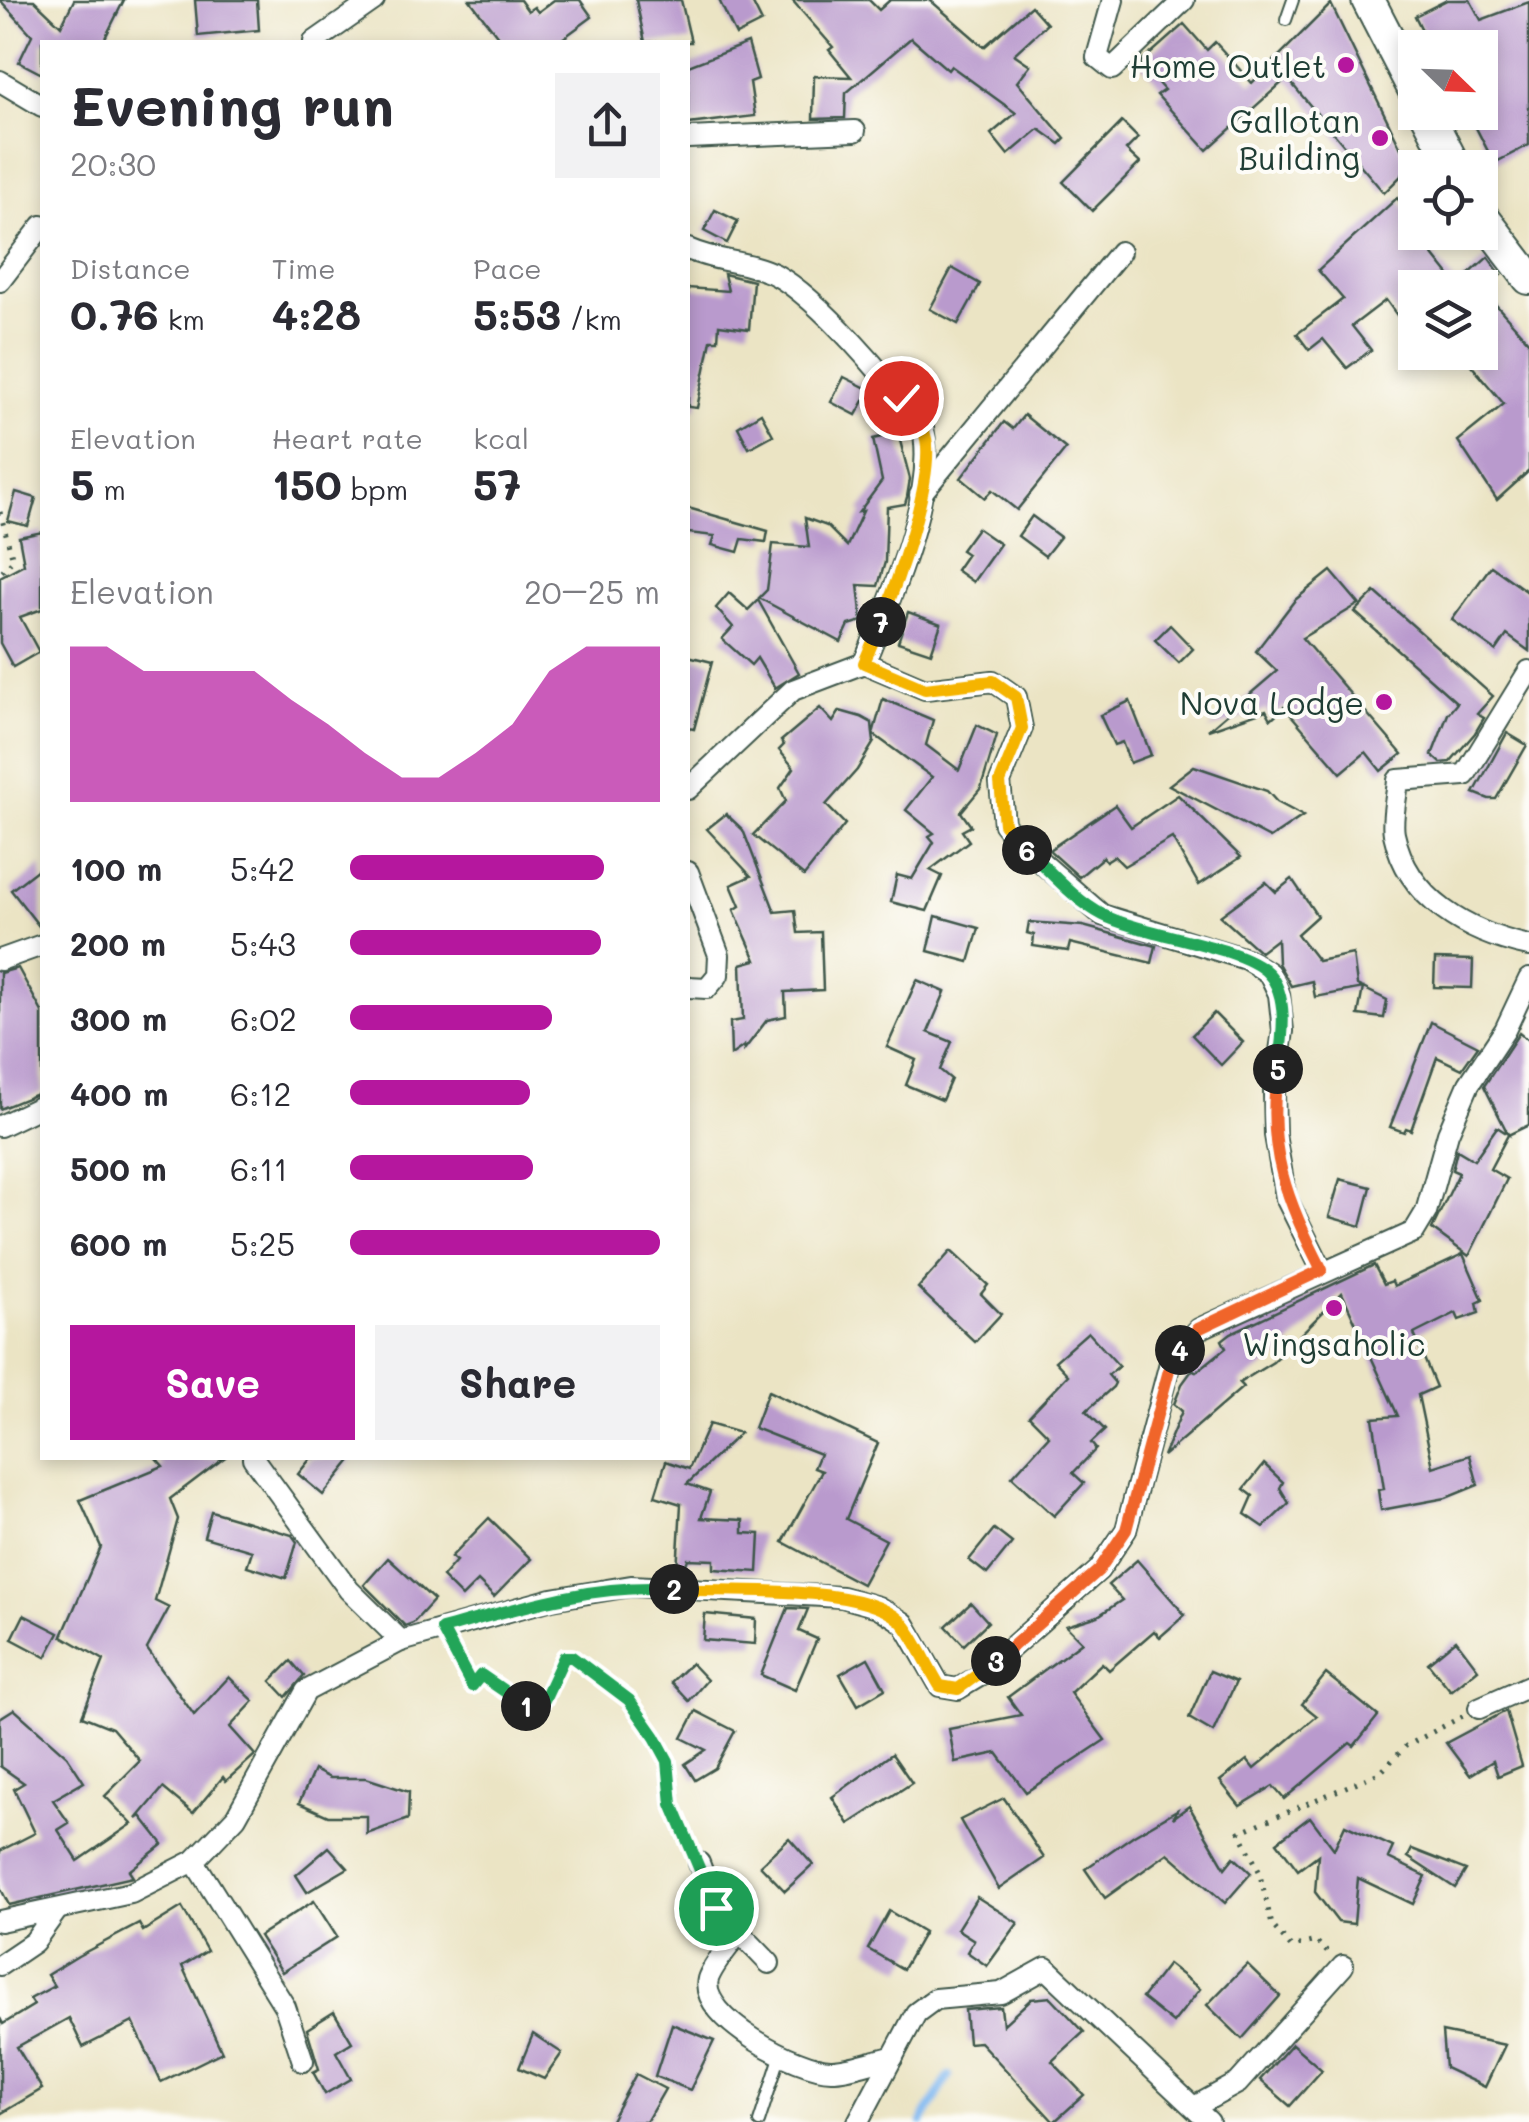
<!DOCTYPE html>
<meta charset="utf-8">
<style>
body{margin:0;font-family:Mali,sans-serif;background:#f2f2f3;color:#2b2b33;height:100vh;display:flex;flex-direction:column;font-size:38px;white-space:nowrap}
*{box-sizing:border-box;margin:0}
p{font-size:32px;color:#7c7c81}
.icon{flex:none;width:55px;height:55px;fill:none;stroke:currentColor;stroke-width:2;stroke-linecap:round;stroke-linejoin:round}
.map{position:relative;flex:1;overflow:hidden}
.side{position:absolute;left:40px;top:40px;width:650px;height:1420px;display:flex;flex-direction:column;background:#fff;border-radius:0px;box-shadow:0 5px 15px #0003}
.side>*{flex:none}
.needle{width:65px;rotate:113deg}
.fabs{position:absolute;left:1398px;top:30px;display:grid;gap:20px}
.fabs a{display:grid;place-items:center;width:100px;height:100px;border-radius:0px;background:#fff;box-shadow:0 5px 15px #0003;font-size:50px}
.pin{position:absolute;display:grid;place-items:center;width:85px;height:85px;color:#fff;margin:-42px;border:5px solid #fff;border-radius:50%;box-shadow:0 2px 10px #0007}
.km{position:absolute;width:50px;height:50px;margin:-25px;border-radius:50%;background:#222;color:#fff;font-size:28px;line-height:50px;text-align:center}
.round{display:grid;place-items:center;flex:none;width:105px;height:105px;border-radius:0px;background:#f2f2f3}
.summary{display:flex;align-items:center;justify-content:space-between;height:170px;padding:0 30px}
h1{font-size:55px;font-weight:700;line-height:75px}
.metrics{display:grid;grid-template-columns:repeat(3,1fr);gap:15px;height:170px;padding:10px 30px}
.metrics div{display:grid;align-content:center}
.metrics b{font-size:42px;font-weight:700}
.metrics small{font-size:28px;font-weight:400}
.metrics p{font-size:28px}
.chart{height:280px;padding:20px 30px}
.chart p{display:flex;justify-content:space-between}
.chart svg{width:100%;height:180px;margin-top:10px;fill:#b5179e;opacity:.7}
.action{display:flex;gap:20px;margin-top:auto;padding:20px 30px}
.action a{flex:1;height:115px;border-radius:0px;background:#b5179e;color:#fff;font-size:40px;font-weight:700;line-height:115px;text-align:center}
.action a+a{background:#f2f2f3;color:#2b2b33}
ul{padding:0 30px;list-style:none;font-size:32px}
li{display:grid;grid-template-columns:160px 120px 1fr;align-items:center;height:75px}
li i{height:25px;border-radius:12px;background:#b5179e}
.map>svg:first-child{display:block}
</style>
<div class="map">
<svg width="1529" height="2122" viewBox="0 0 1529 2122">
<rect width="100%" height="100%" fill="#fdfcf7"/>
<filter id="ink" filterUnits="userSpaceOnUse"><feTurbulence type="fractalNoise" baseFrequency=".01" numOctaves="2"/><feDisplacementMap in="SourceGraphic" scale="20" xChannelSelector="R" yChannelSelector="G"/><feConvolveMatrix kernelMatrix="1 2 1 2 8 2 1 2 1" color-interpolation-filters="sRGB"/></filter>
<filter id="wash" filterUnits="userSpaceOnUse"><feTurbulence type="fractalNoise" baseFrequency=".0048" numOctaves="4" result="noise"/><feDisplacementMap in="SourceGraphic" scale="40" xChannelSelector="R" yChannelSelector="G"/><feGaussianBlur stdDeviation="2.25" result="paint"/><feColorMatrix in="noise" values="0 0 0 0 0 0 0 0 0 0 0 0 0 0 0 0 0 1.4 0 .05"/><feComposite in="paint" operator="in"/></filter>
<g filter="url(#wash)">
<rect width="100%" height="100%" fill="#ebe4c4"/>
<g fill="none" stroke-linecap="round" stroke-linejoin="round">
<path stroke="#82baf2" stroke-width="8" d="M922 2122 949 2076"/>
</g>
<g id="blocks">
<g fill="#b99acd">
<path d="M0 0H34L61 26 74 0H124L103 42H42V74L19 62 32 35Z"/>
<path d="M195 0H257L259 30 198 36Z"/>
<path d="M470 0H520L528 11 534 7 538 12 554 0H580L592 17 558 42H502Z"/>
<path d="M636 0H681L691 42H645Z"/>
<path d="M719 0H751L762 22 736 35Z"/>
<path d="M792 0H869L879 10 890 0H930L984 47 1031 6 1047 24 1014 54 1030 65 1017 82 1065 139 1060 144 1039 129 1008 155 991 134 1016 113 951 66 948 70 911 38 846 93 845 118 813 119 814 76 851 77 829 50 833 47Z"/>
<path d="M1447 0H1470L1481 20 1529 2V145L1494 163 1468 112H1480V48H1431L1415 16Z"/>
<path d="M1331 4 1410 167 1384 193 1287 78 1207 150 1157 95 1164 90 1140 63 1184 24 1207 50 1215 42 1252 83Z"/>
<path d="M748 43 758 79 750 82 755 116 688 124V66Z"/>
<path d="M1122 122 1138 138 1126 150 1140 163 1092 211 1063 182Z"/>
<path d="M1397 198 1415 219V232L1457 285 1488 257 1501 275 1481 288 1529 342V471L1497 500 1458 441 1504 404 1460 352H1480V288H1415V306L1399 318 1386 300 1352 326 1371 350 1347 368 1323 339 1309 350 1297 334 1343 299 1318 270Z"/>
<path d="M715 210 738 221 727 243 704 231Z"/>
<path d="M952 268 980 284 958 324 930 309Z"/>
<path d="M724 274 753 281 749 329 719 325 718 340H711L697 408 688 407V288L728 291Z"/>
<path d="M844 377 870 390 856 415 831 402Z"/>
<path d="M761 413 773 435 749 448 738 427Z"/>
<path d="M1024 415 1066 449 1017 510 992 490 985 498 961 478 1004 422 1013 429Z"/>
<path d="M898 433 910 479 907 497 905 504 887 507 885 562 878 586 858 585 862 621 849 625 841 642 759 598 767 590 773 544 809 547 805 518 827 526 847 546 863 511 859 512 882 481 873 439Z"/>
<path d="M16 492 36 498 28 526 8 521Z"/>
<path d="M688 508 768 531 766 542 742 539 738 552 712 545 715 536 688 533Z"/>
<path d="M1032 516 1060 537 1045 556 1018 536Z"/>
<path d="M977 528 1000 544 973 582 956 570 967 554 961 550Z"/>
<path d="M42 532V609L20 617 39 652 13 667 0 643V577L24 564 19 537Z"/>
<path d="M1491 566 1529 593V651L1507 635 1496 651 1452 620Z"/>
<path d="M1331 571 1359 604 1302 638 1402 754 1381 771 1366 752 1341 773 1284 707 1271 719 1266 710 1208 730 1277 671 1256 651 1295 600Z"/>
<path d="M1375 592 1493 696 1477 714 1484 718 1475 733 1450 762 1441 763 1432 755 1448 714 1457 703 1355 612Z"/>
<path d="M729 593 748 610 758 600 799 673 775 688 757 658 751 665 722 639 733 627 716 608Z"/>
<path d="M908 612 941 624 931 653 898 642Z"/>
<path d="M1170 625 1193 649 1179 663 1155 640Z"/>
<path d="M688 656 712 662 694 729 688 728Z"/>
<path d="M883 699 933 720 926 745 959 770 977 725 997 735 981 788 961 812 971 826 962 831 969 841 930 870 942 876 927 911 891 902 897 875 912 879 934 842 929 836 934 833 906 810 932 777 873 734 874 742 857 770 826 805 845 824 804 876 753 835 786 801 780 788 794 768 779 750 784 745 781 741 820 708 833 722 840 711 861 717 872 723 873 734Z"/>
<path d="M1130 701 1151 755 1130 763 1122 742 1114 745 1100 715Z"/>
<path d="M1507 733 1527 745 1496 799H1489L1474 793Z"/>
<path d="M1194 766 1267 791 1277 802 1303 816 1270 838 1169 785Z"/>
<path d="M1178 795 1241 857 1199 885 1172 838 1124 866 1114 856 1106 861 1103 857 1079 877 1049 850 1115 805 1131 827Z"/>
<path d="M726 814 743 830 775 912 795 910 798 933 821 932 823 990 785 992 786 1016 767 1020 744 1050V1046L731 1055 730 1022 743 1020 741 964 756 960 734 910 740 906 731 885 751 876 707 829Z"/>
<path d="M42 866V930L11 890Z"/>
<path d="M1292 879 1317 916 1297 934 1318 961 1353 954 1357 985 1387 1000 1384 1018 1358 1015 1363 988 1315 997 1312 981 1291 986 1278 963 1277 939 1260 952 1220 916 1266 882 1276 892Z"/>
<path d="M936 916 979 928 969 962 928 951Z"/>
<path d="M1029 922 1083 926 1156 946 1152 963 1070 943 1068 951 1033 946 1034 935 1027 933Z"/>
<path d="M1435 959 1473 960 1472 988 1434 987Z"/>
<path d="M18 968 42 1012V1092L0 1109V973Z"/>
<path d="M917 980 945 992 928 1032 952 1042 940 1070 951 1079 942 1100 906 1085 916 1060 887 1047Z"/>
<path d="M1214 1013 1243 1042 1221 1065 1192 1035Z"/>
<path d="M1431 1022 1478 1046 1462 1069 1437 1057 1411 1130 1406 1128 1404 1132 1390 1127Z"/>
<path d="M1519 1033 1529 1041V1125L1508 1135 1490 1169 1507 1179 1469 1256 1432 1229 1459 1173 1452 1170 1457 1150 1474 1160 1497 1127 1508 1134 1484 1086Z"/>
<path d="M1340 1179 1371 1187 1361 1226 1329 1217Z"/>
<path d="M951 1251 988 1285 981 1294 1001 1314 975 1342 918 1288Z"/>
<path d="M1463 1254 1483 1300 1477 1303 1479 1313 1459 1320 1456 1313 1414 1334 1436 1387 1418 1395 1433 1467 1470 1455 1478 1485 1446 1498 1381 1510 1378 1490 1384 1489 1373 1418 1398 1416 1342 1293 1273 1362 1239 1383 1243 1387 1163 1456 1182 1411 1174 1404 1182 1384 1193 1369 1196 1372 1226 1348 1222 1340 1231 1333 1374 1265 1384 1284 1392 1281 1394 1286Z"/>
<path d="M1088 1332 1119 1366 1108 1375 1115 1383 1113 1387 1086 1411 1105 1430 1091 1443 1096 1449 1073 1473 1084 1483 1054 1516 1012 1477 1049 1436 1029 1416 1068 1375 1055 1361Z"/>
<path d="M768 1391 878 1443 846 1519 886 1540 862 1584 783 1542 822 1471 814 1468 820 1454 754 1428Z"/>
<path d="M709 1424 740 1433 687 1484 710 1492 701 1518 743 1520V1533L760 1534 758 1572 714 1569V1560L688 1559 683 1572 677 1571 681 1504 655 1496 666 1461 689 1469Z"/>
<path d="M156 1458H224L170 1499 178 1519 155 1601 169 1608 147 1649 194 1715 229 1677 254 1701 230 1727 255 1755 226 1781 223 1777 193 1813 163 1788 137 1819 141 1816 163 1844 129 1871 133 1877 9 1905 0 1887V1851L35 1833 14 1789 24 1783 0 1766V1718L14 1709 67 1756 84 1782 53 1800 69 1823 58 1830 78 1861 132 1824 105 1796 140 1761 112 1728 82 1716 104 1660 62 1636 101 1547 80 1500 163 1466Z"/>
<path d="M311 1458H353L323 1495 298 1474Z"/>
<path d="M1264 1464 1283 1482 1280 1488 1289 1503 1264 1527 1245 1514 1253 1496 1244 1489Z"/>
<path d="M211 1511 292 1535 297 1542 286 1578 247 1566 252 1551 204 1537Z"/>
<path d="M489 1518 531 1559 494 1597 478 1581 462 1597 442 1577 456 1561 451 1557Z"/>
<path d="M994 1529 1012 1543 987 1574 969 1560Z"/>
<path d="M388 1558 434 1600 413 1623 405 1626 364 1585Z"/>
<path d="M1137 1560 1185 1615 1160 1637 1154 1631 1109 1670 1102 1663 1070 1693 1105 1740 1026 1792 997 1753 955 1762 949 1729 1021 1715 1008 1697 1082 1642 1066 1626 1098 1616 1122 1600 1108 1585Z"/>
<path d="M971 1603 988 1622 964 1645 946 1626Z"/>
<path d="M788 1608 808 1609 799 1631 817 1639 795 1690 761 1675Z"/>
<path d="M705 1614 756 1619 755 1644 703 1640Z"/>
<path d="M24 1615 59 1633 46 1657 12 1639Z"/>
<path d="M1456 1640 1478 1669 1451 1691 1428 1663Z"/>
<path d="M868 1658 885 1689 858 1705 840 1674Z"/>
<path d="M291 1661 304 1676 286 1697 271 1681Z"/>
<path d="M691 1663 707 1680 689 1701 671 1682Z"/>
<path d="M1210 1671 1236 1682 1213 1732 1189 1718Z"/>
<path d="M1326 1674 1378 1716 1354 1746 1350 1743 1284 1799 1273 1786 1240 1806 1220 1781 1247 1760 1254 1769 1317 1716 1302 1704Z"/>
<path d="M696 1711 735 1731 715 1768 695 1780 685 1764 706 1750 682 1738Z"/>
<path d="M1506 1711 1522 1766 1498 1776 1493 1761 1470 1775 1446 1743Z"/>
<path d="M892 1754 912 1783 849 1824 832 1797Z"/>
<path d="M314 1770 330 1778H366L409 1792 408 1819 367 1834V1816H328L299 1803Z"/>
<path d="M1004 1798 1044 1858 999 1889 960 1820Z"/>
<path d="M1189 1806 1225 1868 1234 1857 1251 1873 1225 1903 1168 1853 1105 1898 1085 1869 1134 1835 1177 1810 1173 1818Z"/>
<path d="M1310 1817 1334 1849 1345 1825 1393 1847 1388 1858 1426 1876 1413 1904 1358 1878 1354 1924 1338 1922 1315 1892 1318 1855 1298 1870 1277 1842Z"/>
<path d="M789 1838 813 1865 785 1891 760 1865Z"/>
<path d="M329 1847 348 1868 307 1892 296 1875Z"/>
<path d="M1412 1849 1466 1870 1455 1888 1408 1857Z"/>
<path d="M977 1897 1018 1923 987 1966 967 1952 974 1940 957 1929Z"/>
<path d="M314 1901 337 1937 282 1972 259 1936Z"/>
<path d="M182 1907 207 1951 182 1966 222 2052 161 2082 133 2022 83 2047 69 2018 17 2047 42 2089 0 2114V2018L3 2024 34 2005 30 1999 54 1986 47 1975 78 1956 139 1924 143 1931Z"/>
<path d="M889 1911 924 1932 903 1969 868 1949Z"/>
<path d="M1168 1964 1200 1989 1173 2023 1142 1998Z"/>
<path d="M1247 1964 1280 1996 1242 2039 1207 2005Z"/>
<path d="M1051 1997 1084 2032 1052 2061 1084 2095 1054 2122 980 2042 968 2043 965 2010 1001 2007 1003 2025 1031 1999Z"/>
<path d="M334 2012 352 2042 336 2052 351 2079 325 2094 313 2072 319 2069 307 2029Z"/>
<path d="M672 2024 714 2041 690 2090 655 2076Z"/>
<path d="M1442 2032 1505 2045 1485 2087 1445 2068Z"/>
<path d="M533 2034 562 2053 544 2079 519 2068Z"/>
<path d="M1292 2044 1322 2070 1290 2106 1260 2080Z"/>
<path d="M636 2074 665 2089 646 2122H610Z"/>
</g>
</g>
</g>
<g filter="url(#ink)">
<use href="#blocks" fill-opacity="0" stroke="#3e564a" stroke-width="2.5"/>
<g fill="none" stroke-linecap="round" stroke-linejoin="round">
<g stroke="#3e564a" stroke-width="14">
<g id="lane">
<path d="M1286 20 1293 0"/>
<path d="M759 2122 781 2054"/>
</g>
</g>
<g stroke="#3e564a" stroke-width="24">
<g id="street">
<path d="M1113 0 1097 57 1112 69 1184 0"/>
<path d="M314 42 374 0"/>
<path d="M0 81 42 106"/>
<path d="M688 138 855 131"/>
<path d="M688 249C716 262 749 261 776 275 821 300 889 382 922 424 939 491 890 600 864 663"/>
<path d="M0 281 42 226"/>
<path d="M920 495 1120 252"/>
<path d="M1529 671 1465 775 1398 780C1397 796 1391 818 1394 834 1408 900 1468 933 1529 946"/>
<path d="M688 789 793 690 864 663 925 689 993 681 1016 697 1022 728 1000 782 1004 824 1018 842 1102 915 1246 959 1269 973 1279 994 1283 1031 1274 1092 1275 1135 1286 1198 1322 1270"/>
<path d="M688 872 719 955 718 975 707 988 688 987"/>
<path d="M0 960 42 945"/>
<path d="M0 1126 42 1106"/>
<path d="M253 1458 349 1590 401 1641"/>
<path d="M1479 1708 1529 1686"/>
<path d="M194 1861 285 2007 303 2061"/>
<path d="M699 1863 716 1908 769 1963"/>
<path d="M0 1921 131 1893 194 1861 236 1817 306 1691 401 1641 552 1599 631 1586 842 1597 878 1607 904 1623 940 1686 958 1689 978 1677 1099 1570 1126 1530 1171 1359 1199 1329 1414 1232 1426 1212 1448 1133 1469 1084 1505 1030 1529 979"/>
<path d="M738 1933C730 1946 713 1964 708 1979 698 2018 800 2071 832 2070 851 2070 874 2060 893 2057"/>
<path d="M0 1965 34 1942 57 1910"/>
<path d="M1196 2106 1238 2083 1343 1966"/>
<path d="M858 2122 916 2013 935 1999 1001 1993 1046 1968 1209 2122"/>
</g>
</g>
<g stroke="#3e564a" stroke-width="36">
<g id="primary">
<path d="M1368 0 1415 91"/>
<path d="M1426 112 1455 168"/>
<path d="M1480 214 1529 278"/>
</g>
</g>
<g stroke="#3e564a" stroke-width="5" stroke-dasharray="2.5 8" stroke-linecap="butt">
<path d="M0 512 13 560 0 573"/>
<path d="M451 1651 472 1686 481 1675 522 1707 544 1700 564 1657H572L629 1700 655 1737 668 1761 672 1805 691 1847"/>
<path d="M1327 1952 1316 1941 1291 1947 1272 1925 1259 1871 1240 1832 1381 1772 1406 1746 1463 1716"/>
</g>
<use href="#lane" stroke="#fff" stroke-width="10"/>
<use href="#street" stroke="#fff" stroke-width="20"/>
<use href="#primary" stroke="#fff" stroke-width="32"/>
</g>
</g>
<g fill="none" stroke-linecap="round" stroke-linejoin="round" filter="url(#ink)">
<g stroke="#fff" stroke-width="20">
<path id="split-1" d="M526 1706 544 1700 564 1657H572L629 1700 655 1737 668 1761 672 1804 716 1908"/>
</g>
<g stroke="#fff" stroke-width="20">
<path id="split-2" d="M526 1706 481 1675 472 1686 442 1629C518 1608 594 1583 674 1589"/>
</g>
<g stroke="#fff" stroke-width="20">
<path id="split-3" d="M674 1589C726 1593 873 1582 905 1626 918 1643 928 1667 940 1686L958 1689 996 1661"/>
</g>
<g stroke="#fff" stroke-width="20">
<path id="split-4" d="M996 1661 1099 1570 1126 1530 1172 1359 1180 1350"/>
</g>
<g stroke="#fff" stroke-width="20">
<path id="split-5" d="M1180 1350 1198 1329 1322 1270C1287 1201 1265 1148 1278 1069"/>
</g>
<g stroke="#fff" stroke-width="20">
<path id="split-6" d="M1027 850C1050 871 1074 900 1103 915 1142 935 1241 945 1268 973 1290 996 1282 1041 1278 1069"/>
</g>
<g stroke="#fff" stroke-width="20">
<path id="split-7" d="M881 622 864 663 925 689 993 681 1016 697 1022 728 1000 782 1004 824 1027 850"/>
</g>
<g stroke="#fff" stroke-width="20">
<path id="split-8" d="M881 622C898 580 930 490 927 446 926 426 912 412 901 398"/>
</g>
<use href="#split-1" stroke="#22a559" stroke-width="12"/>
<use href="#split-2" stroke="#22a559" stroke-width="12"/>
<use href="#split-3" stroke="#f5b400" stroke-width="12"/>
<use href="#split-4" stroke="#f0652b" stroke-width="12"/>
<use href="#split-5" stroke="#f0652b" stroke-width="12"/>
<use href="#split-6" stroke="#22a559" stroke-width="12"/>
<use href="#split-7" stroke="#f5b400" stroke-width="12"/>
<use href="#split-8" stroke="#f5b400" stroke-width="12"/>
</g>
<g fill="#b5179e" stroke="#fdfcf7" stroke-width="4">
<circle cx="1346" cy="65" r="10"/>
<circle cx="1380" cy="138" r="10"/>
<circle cx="1384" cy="702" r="10"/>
<circle cx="1334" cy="1308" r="10"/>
</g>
<g text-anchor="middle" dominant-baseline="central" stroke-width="8" stroke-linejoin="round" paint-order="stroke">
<g font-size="32" fill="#1f3d34" stroke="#fdfcf7" text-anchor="end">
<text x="1326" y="65">Home Outlet</text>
<text x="1360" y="120">Gallotan<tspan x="1360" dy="37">Building</tspan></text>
<text x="1364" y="702">Nova Lodge</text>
<text x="1334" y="1343" text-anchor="middle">Wingsaholic</text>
</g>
</g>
</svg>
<div class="fabs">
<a><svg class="needle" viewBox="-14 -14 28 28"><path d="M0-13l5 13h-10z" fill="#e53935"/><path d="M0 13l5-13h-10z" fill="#7c7c81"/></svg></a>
<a><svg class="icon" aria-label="locate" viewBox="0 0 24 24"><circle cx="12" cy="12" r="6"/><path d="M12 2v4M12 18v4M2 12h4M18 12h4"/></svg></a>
<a><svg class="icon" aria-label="layers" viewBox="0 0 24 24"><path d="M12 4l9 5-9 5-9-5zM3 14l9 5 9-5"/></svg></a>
</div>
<div class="pin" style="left:716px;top:1908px;background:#1e9e55"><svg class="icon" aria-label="arrive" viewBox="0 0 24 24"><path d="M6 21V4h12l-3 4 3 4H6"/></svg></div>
<div class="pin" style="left:901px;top:398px;background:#d93025"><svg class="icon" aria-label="check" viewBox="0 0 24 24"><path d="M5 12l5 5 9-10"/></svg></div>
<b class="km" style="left:526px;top:1706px">1</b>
<b class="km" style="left:674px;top:1589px">2</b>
<b class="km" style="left:996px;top:1661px">3</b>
<b class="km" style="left:1180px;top:1350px">4</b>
<b class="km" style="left:1278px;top:1069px">5</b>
<b class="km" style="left:1027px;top:850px">6</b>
<b class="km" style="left:881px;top:622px">7</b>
<section class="side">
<div class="summary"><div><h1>Evening run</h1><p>20:30</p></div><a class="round"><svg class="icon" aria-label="share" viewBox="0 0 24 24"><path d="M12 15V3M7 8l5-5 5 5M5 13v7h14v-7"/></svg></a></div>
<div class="metrics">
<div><p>Distance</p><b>0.76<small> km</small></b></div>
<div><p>Time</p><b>4:28</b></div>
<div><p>Pace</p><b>5:53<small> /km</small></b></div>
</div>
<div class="metrics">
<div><p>Elevation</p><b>5<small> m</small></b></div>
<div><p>Heart rate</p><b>150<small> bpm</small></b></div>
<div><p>kcal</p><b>57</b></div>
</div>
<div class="chart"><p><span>Elevation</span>20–25 m</p>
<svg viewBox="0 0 160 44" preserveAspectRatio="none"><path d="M0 44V6L10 6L20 12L30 12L40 12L50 12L60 19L70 25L80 32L90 38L100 38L110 32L120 25L130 12L140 6L150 6L160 6V44z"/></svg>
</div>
<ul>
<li><b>100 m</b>5:42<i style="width:82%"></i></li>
<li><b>200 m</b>5:43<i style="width:81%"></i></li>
<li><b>300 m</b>6:02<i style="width:65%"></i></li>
<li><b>400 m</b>6:12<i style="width:58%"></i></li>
<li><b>500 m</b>6:11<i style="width:59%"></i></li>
<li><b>600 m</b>5:25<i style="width:100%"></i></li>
</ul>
<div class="action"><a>Save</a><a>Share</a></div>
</section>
</div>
